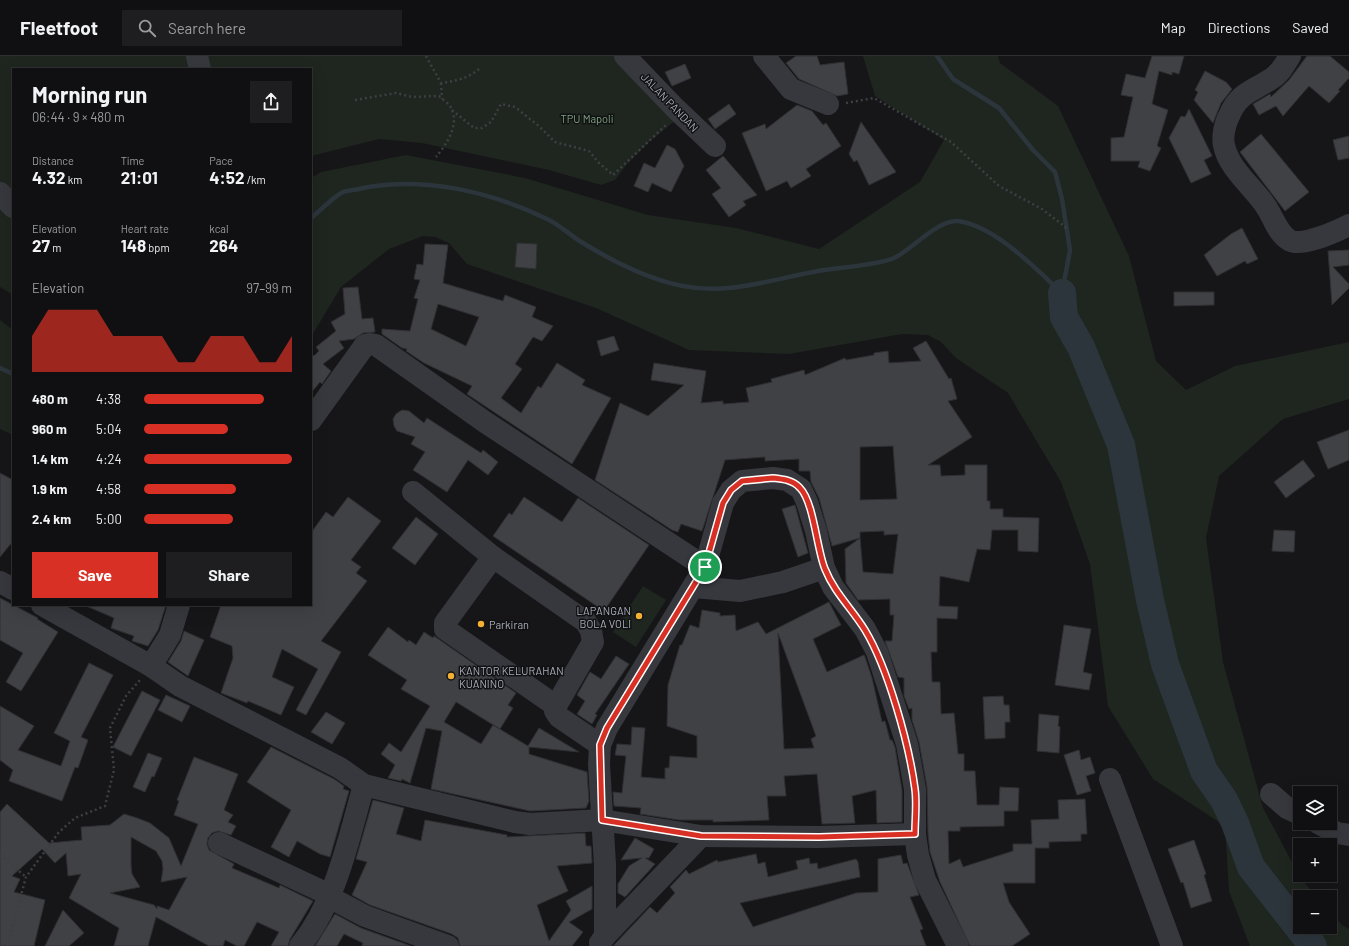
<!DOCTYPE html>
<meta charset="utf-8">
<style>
body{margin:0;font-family:Barlow,sans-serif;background:#1e1e20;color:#f1f3f6;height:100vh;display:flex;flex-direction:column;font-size:15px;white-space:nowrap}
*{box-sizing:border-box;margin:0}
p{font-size:13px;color:#9c9d9f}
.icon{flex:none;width:22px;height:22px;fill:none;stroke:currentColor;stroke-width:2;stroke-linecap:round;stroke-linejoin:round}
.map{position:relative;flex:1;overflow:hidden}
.sheet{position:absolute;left:12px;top:12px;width:300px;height:538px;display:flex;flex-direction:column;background:#101012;border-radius:0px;box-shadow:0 4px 16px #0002,0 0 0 1px #303032}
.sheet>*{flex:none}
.buttons{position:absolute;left:1293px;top:730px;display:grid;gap:8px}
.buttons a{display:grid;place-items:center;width:44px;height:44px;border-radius:0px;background:#101012;box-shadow:0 4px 16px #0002,0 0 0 1px #303032;font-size:20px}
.pin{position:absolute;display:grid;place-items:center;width:34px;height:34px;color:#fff;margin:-17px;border:2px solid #fff;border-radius:50%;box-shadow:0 1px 4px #0007}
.round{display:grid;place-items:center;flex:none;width:42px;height:42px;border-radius:0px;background:#1e1e20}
.head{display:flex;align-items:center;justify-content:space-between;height:68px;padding:0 20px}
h1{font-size:22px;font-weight:700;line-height:30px}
.figures{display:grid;grid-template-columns:repeat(3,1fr);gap:6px;height:68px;padding:4px 20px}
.figures div{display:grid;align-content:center}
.figures b{font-size:17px;font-weight:700}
.figures small{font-size:11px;font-weight:400}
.figures p{font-size:11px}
.chart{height:112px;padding:8px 20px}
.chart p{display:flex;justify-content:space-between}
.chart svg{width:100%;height:72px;margin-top:4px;fill:#d93025;opacity:.7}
.primary-button{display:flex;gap:8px;margin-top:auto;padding:8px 20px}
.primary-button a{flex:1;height:46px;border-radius:0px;background:#d93025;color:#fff;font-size:16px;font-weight:700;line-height:46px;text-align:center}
.primary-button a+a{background:#1e1e20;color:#f1f3f6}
ul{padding:0 20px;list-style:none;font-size:13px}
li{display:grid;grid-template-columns:64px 48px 1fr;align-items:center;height:30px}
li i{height:10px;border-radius:5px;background:#d93025}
header{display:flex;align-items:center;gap:24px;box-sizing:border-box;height:56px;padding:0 20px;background:#101012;border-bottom:1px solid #303032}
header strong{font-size:19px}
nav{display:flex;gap:22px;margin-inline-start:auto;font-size:14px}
.search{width:280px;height:36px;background:#1e1e20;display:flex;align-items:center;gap:10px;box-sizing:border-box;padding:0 14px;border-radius:0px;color:#9c9d9f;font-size:15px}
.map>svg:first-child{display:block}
</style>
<header>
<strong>Fleetfoot</strong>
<div class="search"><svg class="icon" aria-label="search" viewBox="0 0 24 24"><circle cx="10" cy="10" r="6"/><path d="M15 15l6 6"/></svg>Search here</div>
<nav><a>Map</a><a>Directions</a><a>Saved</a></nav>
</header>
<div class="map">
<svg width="1349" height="890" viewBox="0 0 1349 890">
<rect width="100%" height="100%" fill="#161618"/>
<g fill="#1e261f">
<path d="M0 0H617L681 60 650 85 627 108 615 124 601 129 549 114 422 87 379 83 311 100V13H13V239L0 231Z"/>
<path d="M863 0H998L1000 7 1058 50 1129 200 1156 305 1186 334 1235 310 1349 286V343L1283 363 1219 420 1206 482 1223 606 1263 752 1301 823 1317 841H1300V871H1330V855L1342 869 1349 873V890H1250L1229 835 1225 770 1153 723 1108 650 1090 508 1061 426 1008 337 956 302 941 286 928 279 902 278 789 298 689 294 596 252 467 208 449 187 435 181 423 180 389 193 341 231 311 281V122L321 116 406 99 525 122 648 159 736 172 819 193 920 126 944 84 875 40Z"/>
<path d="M0 264 13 274V379L0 373Z"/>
<path d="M643 530 666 544 636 591 613 576Z"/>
</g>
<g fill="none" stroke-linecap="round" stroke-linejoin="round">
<g stroke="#2c353c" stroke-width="4.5">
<path d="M937 0 953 23 999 52 1033 94 1055 116 1062 143 1070 194 1062 237"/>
<path d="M311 162C320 155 333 141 343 136 349 134 357 134 363 132 425 120 491 136 547 163 558 168 568 177 578 184 610 204 646 223 683 230 732 240 777 221 825 214 843 211 879 209 894 202 911 194 939 163 958 165 995 170 1035 212 1062 237"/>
<path d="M0 312 13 318"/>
</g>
<path stroke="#2c353c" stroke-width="28" d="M1062 237 1064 261 1081 291 1121 389 1150 544 1165 608 1204 715 1224 744 1235 767 1251 811 1313 890"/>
</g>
<g fill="#404145" stroke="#303034" fill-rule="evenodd">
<path d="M796 0H817L820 9 844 6 848 38 837 40 799 23 786 7Z"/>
<path d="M1152 0H1184L1179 18 1172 16V19L1159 15 1152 48 1168 54 1157 90 1161 92 1150 115 1138 111 1140 105H1111V82L1124 81 1133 41 1121 39 1126 18 1145 22Z"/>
<path d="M1307 0H1330L1349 16V22L1338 34 1340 35 1329 47 1309 30 1283 60 1276 50 1259 59 1253 48 1270 38 1271 41 1289 24Z"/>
<path d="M685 8 691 22 672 30 665 16Z"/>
<path d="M1205 15 1226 26 1232 33 1221 47 1213 67 1194 44 1198 36 1195 34Z"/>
<path d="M729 48 736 58 715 73 708 63Z"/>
<path d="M797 49 812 55 823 69 826 67 841 90 806 113 811 120 791 132 787 125 766 135 742 77 765 68 766 73Z"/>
<path d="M1189 53 1212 100 1204 104 1211 118 1191 127 1169 82 1181 60 1185 61Z"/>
<path d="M861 66 896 116 869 129 857 104 854 106 849 98Z"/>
<path d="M1261 78 1309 136 1285 155 1240 96Z"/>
<path d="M1349 80V102L1338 104 1333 84Z"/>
<path d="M667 89 675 93 684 110 671 136 652 127 648 136 634 130 644 107 655 112Z"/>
<path d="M723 100 757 139 743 145 746 149 729 161 712 138 721 132 706 114Z"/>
<path d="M1242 172 1258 203 1247 208 1245 205 1217 220 1204 199 1231 178Z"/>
<path d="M517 187 537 188 536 213 515 211Z"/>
<path d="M425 188 448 189 443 227 503 245 505 239 536 251 532 261 553 270 542 285 533 281 515 308 522 313 501 342 521 357 538 330 541 332 557 307 585 324 582 329 611 342 572 408 467 338 472 330 424 307 406 295 407 293 402 292 382 278V273L410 275 418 243 414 242 420 224 414 223 417 208 423 209ZM438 248 479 261 466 290 431 273Z"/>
<path d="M1349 194V209L1333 211 1349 228V232L1332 249 1328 195Z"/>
<path d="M358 231 362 263 373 262 375 276 363 277 354 283 339 285 344 292 323 308 331 315 322 328 320 326 311 337V297L314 300 319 295 316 291 336 275 331 266 345 258 343 232Z"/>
<path d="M1174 236H1214V249L1174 250Z"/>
<path d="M614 280 619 294 601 300 597 285Z"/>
<path d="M926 285 949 323 951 322 957 343 948 345 972 381 928 409H940L941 420 965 419V409H987V445H990V453H1003V461L1039 462 1038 496 1018 495V474H992L990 494 977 493 969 526 940 520 939 550 958 551 957 563 937 562V596H931L932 626H940L941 658 954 657 958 698H964V715H975L977 749H999L1000 731 1019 732 1018 755H1004V770L960 771V775H948L949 808 960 803 963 811 1013 795V788H1032L1031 764 1059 763 1058 744 1085 743 1087 778H1081V785L1049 786V792H1035V827H1003L1009 846 1030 878 1012 890H970L940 826 930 796 928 777 927 731 919 686 912 664V652L909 653 904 640V622L898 621 885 585H892L894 559H890V543L858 544 846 527 845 493 860 482 863 516 893 518 898 478 884 479V475L860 476V482L832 490 819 442 811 426 810 415H799V403L765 405V401L725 404 702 475 681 468 678 476 672 474 595 424 620 347 648 360 684 329 651 324 654 307 706 315 701 347 723 345V348L749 346 746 332 772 326 771 323 804 314 805 319 845 302 846 304 874 299V297L888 295 889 307 921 305 913 292ZM893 390 897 443 860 444V391Z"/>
<path d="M402 354 409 355 424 367 427 362 481 397 483 394 498 406 488 419 468 404 447 436 413 414 425 396 411 388 415 381 397 375 394 370 393 363 396 358Z"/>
<path d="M1349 374V404L1328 413 1317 386Z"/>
<path d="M1303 404 1315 420 1286 442 1274 426Z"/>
<path d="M0 417 13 424V485L0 501Z"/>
<path d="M348 441 381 465 351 504 361 511 356 517 367 525 321 585 341 596 306 659 296 654 318 613 282 593 272 621 294 631 281 659 248 645 247 647 221 637 233 602 232 590 210 581 221 549H311V477L326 456 333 461Z"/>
<path d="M524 441 562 466 578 442 649 489 604 555 493 480 509 457 512 459Z"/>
<path d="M795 449 808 497 798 501 782 453Z"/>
<path d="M416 461 438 478 415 509 392 492Z"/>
<path d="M1274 474 1295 475 1294 496 1272 495Z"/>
<path d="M0 542 38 562 37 563 58 576 21 635 6 626 23 597 0 584Z"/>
<path d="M829 546 841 569 813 583 827 616 864 599 865 601 872 622 882 666 885 665 890 684H892L895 691 902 734V766L877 767 876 734 852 740 855 767 822 768 817 718 784 720 786 740H767L769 764 713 766V764H679L640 758 641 752 614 750 613 736 622 737 626 700 615 699 617 688 631 689 632 671 645 672 641 721 665 723V712H669L670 700 697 702V680L667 670 668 629 680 589H682L690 569 699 572 702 554 720 557V560L735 559 736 575 758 566 766 578ZM778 577 816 680 811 683 814 692 784 693Z"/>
<path d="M84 549H166L158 574 148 590 132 585 134 580 111 572 114 562Z"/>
<path d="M1064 569 1091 573 1083 616 1092 618 1089 634 1055 629Z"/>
<path d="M388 571 408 586 409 584 416 589 424 576 433 582 434 580 516 637 508 649 513 652 500 673 456 646 444 666 481 688 493 669 528 690 539 672 579 696 529 691V698L587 716 589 745 586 752 530 755 431 733 442 675 426 672 410 727 402 723 401 725 388 722 395 709 381 698 389 687 401 696 430 650 401 633 407 624 368 599Z"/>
<path d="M184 575 204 584 188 620 168 606 181 585Z"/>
<path d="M616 600 629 608 595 658 597 659 592 668 577 658 585 645 577 639 590 616 601 623Z"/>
<path d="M89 607 113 619 81 681 88 684 78 712 75 711 62 745 9 725 13 714 0 704V650L34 670 18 694 61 710 70 685 54 677Z"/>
<path d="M142 635 160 644 131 700 113 691Z"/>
<path d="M166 639 190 650 182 666 158 654Z"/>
<path d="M1003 640 1004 649H1009L1010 666H1005V682L985 683 983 641Z"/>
<path d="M326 656 345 667 332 688 311 676Z"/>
<path d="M1039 658 1059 660 1058 670 1060 671 1059 697 1037 695Z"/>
<path d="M271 691 334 723 344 730 343 733 349 735 330 801 320 798 297 785 289 801 271 791 291 754 247 726Z"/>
<path d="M1079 694 1081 704 1090 701 1095 717 1086 720 1091 735 1077 739 1064 699Z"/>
<path d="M148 697 162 702 154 721 152 720 145 736 133 731Z"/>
<path d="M194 701 238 718 224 754 233 759 228 766 236 770 231 779 218 775 212 777 208 782 207 788 209 794 234 808 232 812 279 832 280 829 313 845 290 883 288 890H271L279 876 257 866 244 890H237L225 884 223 890H209L156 861 148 890H114L119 872 69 842 81 818 68 820 66 797 55 807 42 793 12 820 20 823 14 836 45 844 34 890H0V756L7 748 49 787 82 784 81 771 110 769 124 758 137 762 150 767 169 782 181 810 198 768 174 759 179 745 177 744ZM131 781 156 795 162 805 163 813 161 826 187 821 169 854 157 850V853L154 849 110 837 140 831 132 818 131 809Z"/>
<path d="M373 744 404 752 396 778 421 785 425 764 507 779V781L585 777 586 790H591L592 807 557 810 568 835 537 849 549 885 571 854 566 845 592 830V853L569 866 583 876 572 890H460L458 882 452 878 370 849 352 839 367 806 356 803Z"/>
<path d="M635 782 654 793 649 802H645L655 808 625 841 618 837V828L629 810 642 802 621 804Z"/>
<path d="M1194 784 1206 818 1204 819 1212 845 1191 852 1183 826 1181 827 1168 793Z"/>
<path d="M756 798 758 808 765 806 768 821 798 813 796 805 809 802 810 808 817 807 818 813 856 803 858 806 860 821 740 847 753 871 856 837 878 836V803L901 799 903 808 907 807 919 839 910 841 923 873 920 874 926 890H613L650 851 657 857 675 837 670 831 686 814 689 818 717 804 718 806Z"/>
<path d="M63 854 84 877 69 890H45Z"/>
<path d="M335 858 361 872 411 890H362L363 887 344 878 337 890H315Z"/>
</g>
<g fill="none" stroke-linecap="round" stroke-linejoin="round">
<g stroke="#3d3f44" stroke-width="2.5" stroke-dasharray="2 3" stroke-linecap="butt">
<path d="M426 0 441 27C456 25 470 22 481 11"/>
<path d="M441 27 442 43"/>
<path d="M355 44 396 37 412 41 439 40C443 44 451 49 452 54 459 70 446 89 436 101"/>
<path d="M846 47 874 42 951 86 999 130 1042 153 1068 173"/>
<path d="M452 54 474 72H482L491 66 501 48 515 51 540 71 555 86 589 95 599 107 613 119 666 69"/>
<path d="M0 799 26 821"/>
<path d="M7 890 26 821 59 776 75 762 105 750 114 714 110 672 126 640 140 624"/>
</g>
<g stroke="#37383d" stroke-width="22">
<path d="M197 0 200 13"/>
<path d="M625 0 675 52 715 90"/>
<path d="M764 0 791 33 828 48"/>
<path d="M1290 0C1285 8 1280 18 1271 23 1253 35 1238 37 1229 60 1225 67 1222 81 1224 89 1228 112 1253 131 1265 149 1273 160 1277 177 1289 184 1300 192 1337 175 1349 169"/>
<path d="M0 137 13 151"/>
<path d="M311 364 365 289 370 288 376 289 485 366 705 511"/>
<path d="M413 436 493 501 586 566 591 575 593 586 556 650 555 655 559 661 600 689"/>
<path d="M493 501 445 567V573L556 650"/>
<path d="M0 526 13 533"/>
<path d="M694 531 740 535 783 526 824 512"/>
<path d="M42 549 151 610 180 630 340 712 364 729 515 766 530 768 602 764 701 780 819 781 915 778"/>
<path d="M151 610 170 579 179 549"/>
<path d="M1110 723 1172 890"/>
<path d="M1271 738 1287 752 1300 758"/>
<path d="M1318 767 1337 777 1349 779"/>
<path d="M219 787 330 839"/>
<path d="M329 841 365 860 448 890"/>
<path d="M605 880V809L599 708 600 689 607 672 705 511 723 447 731 434 742 425 773 422 787 424 801 433 807 446 816 475 824 512 833 531 865 573 877 596 907 688 915 733V778L918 799 925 824 958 890"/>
<path d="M600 887 605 880 701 780"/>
<path d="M300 890C337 844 348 784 364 729"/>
</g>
</g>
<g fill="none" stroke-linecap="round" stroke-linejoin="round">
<g stroke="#fff" stroke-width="8">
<path id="route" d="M773 422C783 423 793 424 800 432 814 446 817 495 825 513 834 536 852 553 865 574 888 612 909 688 915 733 917 747 915 763 915 778L819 781 701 780 602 764 600 689 607 672 705 511 723 447 731 434 742 425Z"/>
</g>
<use href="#route" stroke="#d93025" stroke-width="5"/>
</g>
<g fill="#f2b134" stroke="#111113" stroke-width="1.5">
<circle cx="639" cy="560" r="4"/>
<circle cx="481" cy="568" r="4"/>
<circle cx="451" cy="620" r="4"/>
</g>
<g text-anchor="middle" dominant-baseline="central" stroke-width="3" stroke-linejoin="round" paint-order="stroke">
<g font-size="11" fill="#a8adb8" stroke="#111113">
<text transform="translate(670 46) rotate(46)">JALAN PANDAN</text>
</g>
<g font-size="11" fill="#7fa381" stroke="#111113">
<text x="587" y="62">TPU Mapoli</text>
</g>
<g font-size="11" fill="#a8adb8" stroke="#111113" text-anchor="start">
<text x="631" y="554" text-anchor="end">LAPANGAN<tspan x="631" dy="13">BOLA VOLI</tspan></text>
<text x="489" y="568">Parkiran</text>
<text x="459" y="614">KANTOR KELURAHAN<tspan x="459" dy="13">KUANINO</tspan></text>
</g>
</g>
</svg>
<div class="buttons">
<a><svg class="icon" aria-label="layers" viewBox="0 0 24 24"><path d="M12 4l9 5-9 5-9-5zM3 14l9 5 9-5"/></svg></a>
<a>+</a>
<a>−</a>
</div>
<div class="pin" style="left:705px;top:511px;background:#1e9e55"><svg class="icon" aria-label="arrive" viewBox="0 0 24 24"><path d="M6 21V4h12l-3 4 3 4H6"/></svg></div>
<section class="sheet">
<div class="head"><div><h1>Morning run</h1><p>06:44 · 9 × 480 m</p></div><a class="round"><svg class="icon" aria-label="share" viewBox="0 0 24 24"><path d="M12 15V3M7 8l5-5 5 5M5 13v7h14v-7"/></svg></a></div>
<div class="figures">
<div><p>Distance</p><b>4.32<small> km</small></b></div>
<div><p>Time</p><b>21:01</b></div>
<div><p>Pace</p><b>4:52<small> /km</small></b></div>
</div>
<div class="figures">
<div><p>Elevation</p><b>27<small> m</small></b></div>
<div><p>Heart rate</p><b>148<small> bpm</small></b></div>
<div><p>kcal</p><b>264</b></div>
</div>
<div class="chart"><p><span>Elevation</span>97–99 m</p>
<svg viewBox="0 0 160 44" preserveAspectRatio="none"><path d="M0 44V22L10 6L20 6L30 6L40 6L50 22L60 22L70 22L80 22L90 38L100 38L110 22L120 22L130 22L140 38L150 38L160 22V44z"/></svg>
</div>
<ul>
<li><b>480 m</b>4:38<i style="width:81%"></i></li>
<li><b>960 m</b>5:04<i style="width:57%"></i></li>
<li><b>1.4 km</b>4:24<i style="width:100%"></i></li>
<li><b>1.9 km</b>4:58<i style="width:62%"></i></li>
<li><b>2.4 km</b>5:00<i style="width:60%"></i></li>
</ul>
<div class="primary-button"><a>Save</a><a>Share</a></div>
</section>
</div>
